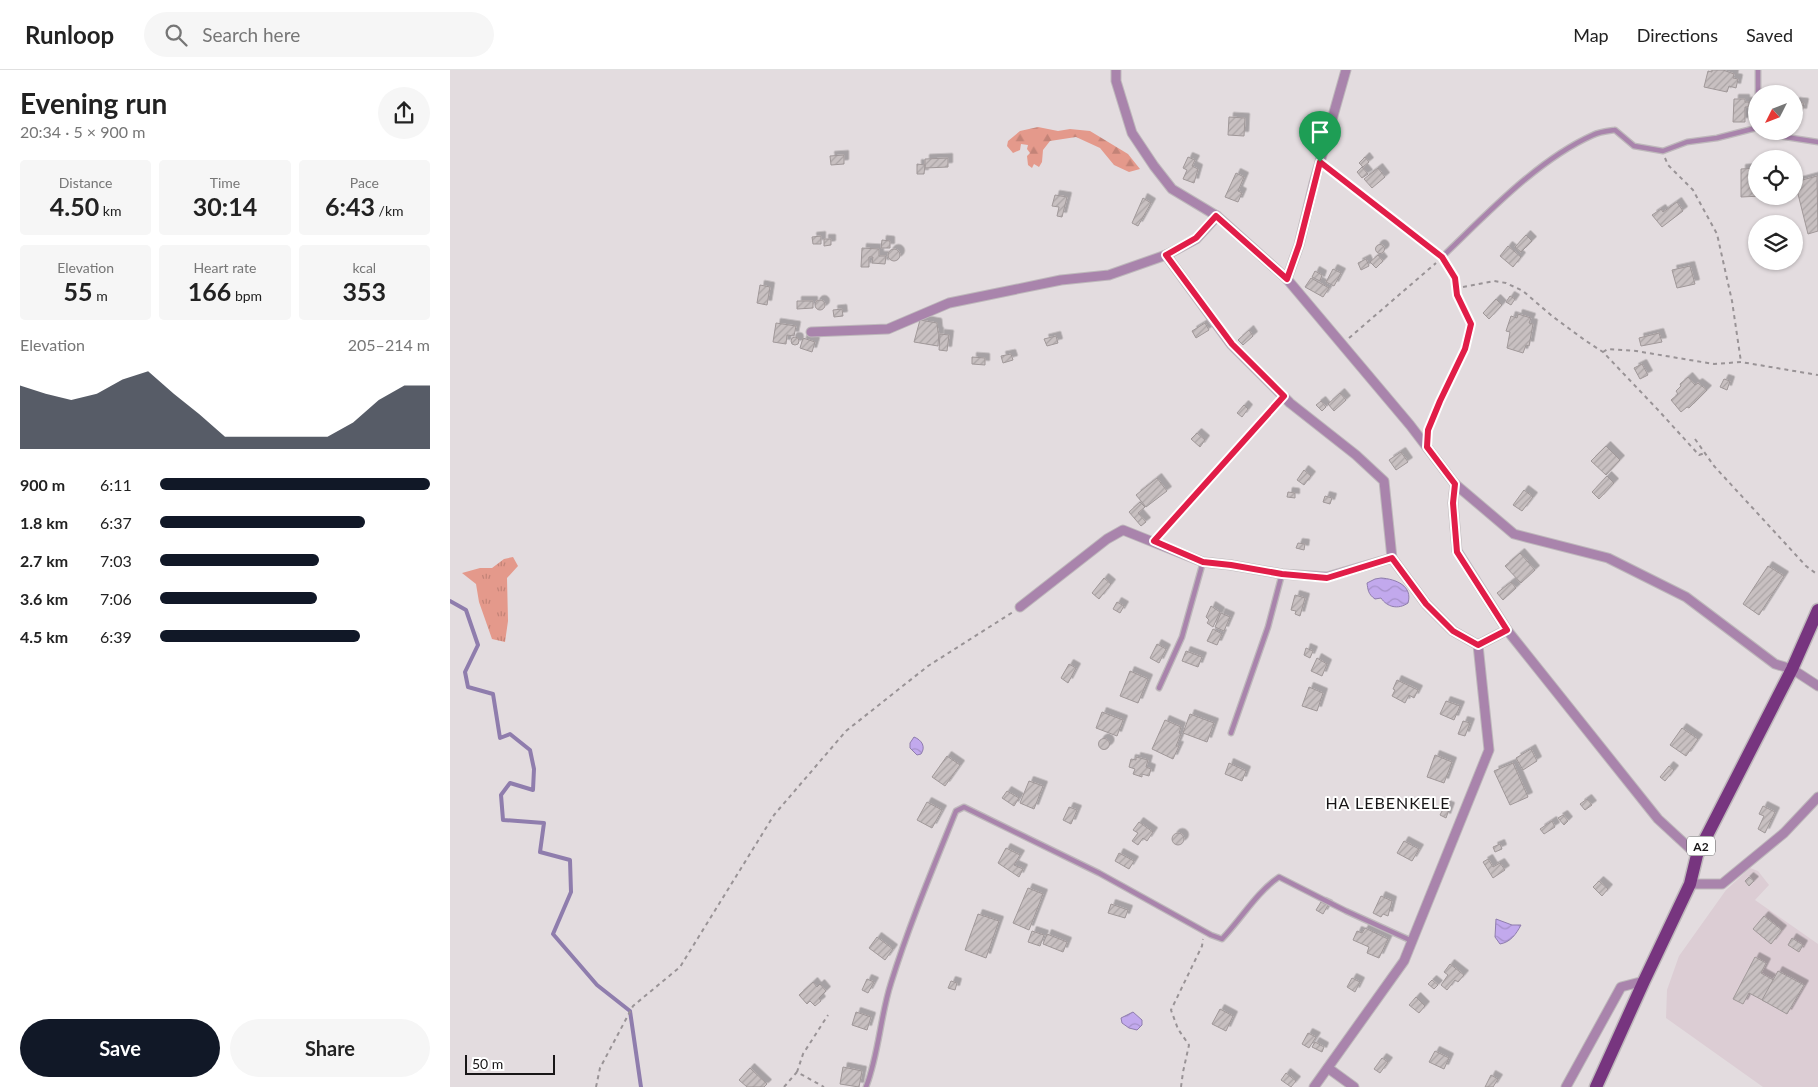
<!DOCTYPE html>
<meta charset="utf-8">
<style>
body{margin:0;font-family:Lato,sans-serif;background:#f6f6f6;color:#222;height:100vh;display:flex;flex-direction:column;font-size:19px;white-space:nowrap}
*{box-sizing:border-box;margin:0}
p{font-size:16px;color:#767676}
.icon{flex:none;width:28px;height:28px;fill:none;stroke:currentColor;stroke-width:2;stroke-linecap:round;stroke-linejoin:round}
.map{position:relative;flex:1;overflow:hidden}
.drawer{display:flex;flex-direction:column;background:#fff;width:450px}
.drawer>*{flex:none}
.needle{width:32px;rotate:228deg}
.tools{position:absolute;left:1298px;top:15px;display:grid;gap:10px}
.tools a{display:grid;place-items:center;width:55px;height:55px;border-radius:50%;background:#fff;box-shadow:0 1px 4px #0004;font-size:25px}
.scale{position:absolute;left:15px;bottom:12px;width:90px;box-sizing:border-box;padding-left:5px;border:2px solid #181617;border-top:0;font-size:14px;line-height:18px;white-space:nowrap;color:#181617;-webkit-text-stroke:4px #fff;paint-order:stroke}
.pin{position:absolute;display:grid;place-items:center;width:42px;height:42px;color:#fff;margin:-51px -21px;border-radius:50% 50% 50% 0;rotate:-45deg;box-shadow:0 0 5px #0007}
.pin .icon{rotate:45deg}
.round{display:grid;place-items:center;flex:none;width:52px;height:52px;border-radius:26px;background:#f6f6f6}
.headline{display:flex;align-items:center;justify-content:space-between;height:85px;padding:0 20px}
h1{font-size:28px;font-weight:700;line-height:38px}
.figures{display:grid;grid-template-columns:repeat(3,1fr);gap:8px;height:85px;padding:5px 20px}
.figures div{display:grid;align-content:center;border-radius:5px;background:#f6f6f6;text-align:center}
.figures b{font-size:25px;font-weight:700}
.figures small{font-size:14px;font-weight:400}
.figures p{font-size:14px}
.chart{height:140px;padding:10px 20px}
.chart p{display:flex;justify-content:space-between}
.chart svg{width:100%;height:90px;margin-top:5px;fill:#111827;opacity:.7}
.action{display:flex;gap:10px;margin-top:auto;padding:10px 20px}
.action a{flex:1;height:58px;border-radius:30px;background:#111827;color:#fff;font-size:20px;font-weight:700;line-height:58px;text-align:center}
.action a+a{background:#f6f6f6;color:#222}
ul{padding:0 20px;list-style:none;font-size:16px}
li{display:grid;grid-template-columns:80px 60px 1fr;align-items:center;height:38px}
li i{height:12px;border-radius:6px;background:#111827}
header{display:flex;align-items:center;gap:30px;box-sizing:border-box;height:70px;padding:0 25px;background:#fff;border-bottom:1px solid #e0e0e0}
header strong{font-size:24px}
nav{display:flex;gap:28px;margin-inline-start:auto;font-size:18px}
.search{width:350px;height:45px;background:#f6f6f6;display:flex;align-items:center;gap:12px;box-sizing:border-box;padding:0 18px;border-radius:28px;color:#767676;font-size:19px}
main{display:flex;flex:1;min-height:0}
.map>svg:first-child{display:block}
</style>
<header>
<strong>Runloop</strong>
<div class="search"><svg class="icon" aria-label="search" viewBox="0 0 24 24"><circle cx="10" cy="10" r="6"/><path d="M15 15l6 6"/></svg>Search here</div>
<nav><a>Map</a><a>Directions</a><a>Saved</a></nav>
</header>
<main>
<section class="drawer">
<div class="headline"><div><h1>Evening run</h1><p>20:34 · 5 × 900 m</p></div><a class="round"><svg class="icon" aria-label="share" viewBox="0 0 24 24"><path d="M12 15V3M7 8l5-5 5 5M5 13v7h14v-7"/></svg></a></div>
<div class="figures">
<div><p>Distance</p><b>4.50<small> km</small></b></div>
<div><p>Time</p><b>30:14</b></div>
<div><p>Pace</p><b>6:43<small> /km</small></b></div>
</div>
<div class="figures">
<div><p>Elevation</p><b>55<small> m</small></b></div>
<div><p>Heart rate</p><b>166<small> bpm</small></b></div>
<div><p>kcal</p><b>353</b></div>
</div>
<div class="chart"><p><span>Elevation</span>205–214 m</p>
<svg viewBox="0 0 160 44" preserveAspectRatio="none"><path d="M0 44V13L10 17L20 20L30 17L40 10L50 6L60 17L70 27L80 38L90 38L100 38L110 38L120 38L130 31L140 20L150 13L160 13V44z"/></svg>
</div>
<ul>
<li><b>900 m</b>6:11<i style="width:100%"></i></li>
<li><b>1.8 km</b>6:37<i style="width:76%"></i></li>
<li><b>2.7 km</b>7:03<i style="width:59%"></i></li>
<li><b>3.6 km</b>7:06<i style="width:58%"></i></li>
<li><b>4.5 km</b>6:39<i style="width:74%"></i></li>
</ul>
<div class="action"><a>Save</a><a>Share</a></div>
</section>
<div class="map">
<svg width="1368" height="1017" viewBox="0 0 1368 1017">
<defs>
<pattern id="grass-tufts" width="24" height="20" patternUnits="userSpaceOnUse" patternTransform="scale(1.25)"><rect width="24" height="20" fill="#e4998b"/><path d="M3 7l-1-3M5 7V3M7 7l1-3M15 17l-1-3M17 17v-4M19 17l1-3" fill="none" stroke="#c38377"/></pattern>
<pattern id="forest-firs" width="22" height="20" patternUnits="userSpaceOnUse" patternTransform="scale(1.25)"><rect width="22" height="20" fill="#e4998b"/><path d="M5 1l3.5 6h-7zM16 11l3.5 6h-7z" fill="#c38377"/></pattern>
<pattern id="water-waves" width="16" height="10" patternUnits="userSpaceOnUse" patternTransform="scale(1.25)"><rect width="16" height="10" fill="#c2a9ed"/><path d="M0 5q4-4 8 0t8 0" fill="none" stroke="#a691ca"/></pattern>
<pattern id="building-hatch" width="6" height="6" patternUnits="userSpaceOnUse" patternTransform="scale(1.25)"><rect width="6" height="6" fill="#c8c0c1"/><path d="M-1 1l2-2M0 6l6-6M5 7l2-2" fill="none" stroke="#aba4a5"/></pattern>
<filter id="shadow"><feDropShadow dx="4.5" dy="-4.5" stdDeviation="0" flood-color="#0004"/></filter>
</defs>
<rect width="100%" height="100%" fill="#e3dcdf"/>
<path fill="#dccdd4" d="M1300 798 1308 801 1319 815 1305 830 1368 874V1017H1313L1216 948 1217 920 1229 886 1276 820Z"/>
<path fill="url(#grass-tufts)" d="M63 487 68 496 57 508 58 551 55 572 42 569 29 532 26 514 12 503 30 498H42L54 489Z"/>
<path fill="url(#forest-firs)" d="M588 57 608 61 620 59 640 61 678 84 690 99 679 102 664 95 650 78 626 67 600 71 593 80 592 92 589 97 584 94 582 98 578 95 577 86 580 83 577 79 578 75 571 74 570 80 563 83 557 76 558 71 570 61Z"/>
<g fill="url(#water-waves)" stroke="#8f7dad">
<path d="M931 508C946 509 963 516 958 533 948 540 937 537 931 528L925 529C918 524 918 520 917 513L925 509Z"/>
<path d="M464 667C472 670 476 677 471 684L467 685 460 678V673Z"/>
<path d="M1046 849 1062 855H1071C1066 864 1061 872 1050 874L1045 867Z"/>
<path d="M683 942 692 950V955L687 960 679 958 672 953 671 948Z"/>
</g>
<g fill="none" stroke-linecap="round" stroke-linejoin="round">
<path stroke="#8f7dad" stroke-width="4" d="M0 531 16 540 28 575 15 602 18 617 43 624 50 668 60 664 80 680 84 699 83 720 60 713 51 725 53 750 94 753 90 782 120 790 121 822 103 864 147 915 180 941 191 1017"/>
</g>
<g fill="url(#building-hatch)" stroke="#a09899" filter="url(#shadow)">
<path d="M1262 0H1273L1284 4 1283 8 1288 9 1286 18 1279 16 1277 22 1254 17 1258 1 1262 2Z"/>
<path d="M1284 29H1295V32H1299V37H1295V52H1283Z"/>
<path d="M1345 32 1354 33 1352 43 1344 41Z"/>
<path d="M779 47 795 48 794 66 778 65Z"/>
<path d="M394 85V94L381 95 380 86Z"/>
<path d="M738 87 745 90 742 96 748 99 744 113 733 109 737 100 733 98Z"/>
<path d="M915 87 919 92 913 97 909 93Z"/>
<path d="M498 88V97L475 98V89Z"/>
<path d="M467 94 475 95 474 104H467Z"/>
<path d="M912 97 918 104 912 108 907 102Z"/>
<path d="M928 98 935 107 922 118 914 109Z"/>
<path d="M1306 98V126H1312L1291 127V99Z"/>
<path d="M786 103 794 107 788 121 792 123 788 132 775 127Z"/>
<path d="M1367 106 1368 161 1358 164 1345 112Z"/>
<path d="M605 125 617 127 612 147 607 146 609 137 602 136Z"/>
<path d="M693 128 701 133 688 156 682 153Z"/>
<path d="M1227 132 1233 141 1212 157 1202 145 1211 139 1213 142Z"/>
<path d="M1076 165 1082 171 1071 182 1065 177Z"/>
<path d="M371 166V174H363L362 167Z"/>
<path d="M374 169H381V175L374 176Z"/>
<path d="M432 170 440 171V178H431Z"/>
<circle cx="930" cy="179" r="4.5"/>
<path d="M1058 176 1071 187 1063 197 1050 186Z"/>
<path d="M412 178 429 179V186H436L435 194 422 193 423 187H419V197H411Z"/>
<circle cx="444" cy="185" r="6"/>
<path d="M928 185 933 191 926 198 920 192Z"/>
<path d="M916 189 919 196 911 200 908 193Z"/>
<path d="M1240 196 1245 214 1227 218 1222 200Z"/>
<path d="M883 199 891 203 884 216 876 212Z"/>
<path d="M865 201 872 205 870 211 862 207Z"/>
<path d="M861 208 879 218 873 227 855 217Z"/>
<path d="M310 215 320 217 317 235 307 233Z"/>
<path d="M1060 226 1065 229 1061 235 1056 232Z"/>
<path d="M1046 229 1052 235 1039 249 1033 243Z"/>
<circle cx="370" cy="235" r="5"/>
<path d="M347 231H363V238L347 239Z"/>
<path d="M392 239 393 246 384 247 383 240Z"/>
<path d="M1068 244 1081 248 1079 253 1083 254 1079 276 1076 275 1073 283 1057 278 1060 262 1056 261 1061 246 1067 248Z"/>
<path d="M470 250 487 253 488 262H489L488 276 464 272Z"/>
<path d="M326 253 346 256 344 266 337 265 336 274 323 272Z"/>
<path d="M755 253 759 260 746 268 742 261Z"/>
<path d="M799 260 803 266 793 275 788 270Z"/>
<path d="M1209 263 1212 272 1191 276 1189 268Z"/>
<path d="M490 264 499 265 497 281 489 280Z"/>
<path d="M606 266 608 273 597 276 594 269Z"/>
<circle cx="345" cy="271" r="4"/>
<path d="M353 268 365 272 362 282 350 278Z"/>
<path d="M561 284 563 290 553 293 551 286Z"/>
<path d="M522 287 535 288V295L522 294Z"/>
<path d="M1192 294 1198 305 1190 309 1184 298Z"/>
<path d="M1238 307 1245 315 1248 313 1257 320 1239 338 1237 337 1231 342 1221 330 1228 324 1226 321 1231 316 1230 314Z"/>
<path d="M1274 309 1280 311 1277 320 1270 317Z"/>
<path d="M890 323 896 330 884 341 878 334Z"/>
<path d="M871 331 876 337 872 341 866 335Z"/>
<path d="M794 335 798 339 792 347 787 343Z"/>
<path d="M747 363 755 370 750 377 741 369Z"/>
<path d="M1156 376 1170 390 1156 405 1141 391Z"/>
<path d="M951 382 958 392 946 400 939 390Z"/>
<path d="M854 400 861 406 854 415 847 410Z"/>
<path d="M1157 406 1164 413 1149 429 1142 422Z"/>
<path d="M707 408 717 421 696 437 686 425Z"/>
<path d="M1074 420 1083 427 1072 441 1063 435Z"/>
<path d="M838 422 845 423V428L837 427Z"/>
<path d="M875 426 882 428 880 434 873 432Z"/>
<path d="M690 432 695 437 688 443 696 452 691 456 679 442Z"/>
<path d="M848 473 855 474 854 480 846 478Z"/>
<path d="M1070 483 1085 500 1071 513 1055 496Z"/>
<path d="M1318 496 1334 506 1309 545 1293 534Z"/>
<path d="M654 508 661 514 649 529 642 523Z"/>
<path d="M1061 512 1066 518 1053 530 1047 523Z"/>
<path d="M845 525 855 528 850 546 845 544 846 541 841 540Z"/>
<path d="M667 532 674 536 670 543 663 539Z"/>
<path d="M761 536 770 542 763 557 757 553 759 550 756 547Z"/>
<path d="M771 543 780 547 774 561 765 557Z"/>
<path d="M763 559 772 564 767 575 757 571Z"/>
<path d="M707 574 716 579 709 593 700 588Z"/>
<path d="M856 578 863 581 860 588 854 585Z"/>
<path d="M736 581 752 587 748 597 732 591Z"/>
<path d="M867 588 877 594 872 606 861 601Z"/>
<path d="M619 594 626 598 618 613 611 608Z"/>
<path d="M680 601 698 609 688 633 670 626Z"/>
<path d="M947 610 968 620 964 628 959 625 955 633 942 626 945 620 943 619Z"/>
<path d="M859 617 873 623 867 641 852 636Z"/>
<path d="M996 631 1010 636 1004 650 990 644Z"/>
<path d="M652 642 673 650 667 666 646 658Z"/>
<path d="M740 644 764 653 757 672 733 663Z"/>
<path d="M715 650 731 657 729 663 731 664 726 676H729L723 689 702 679Z"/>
<path d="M1013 651 1020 653 1015 666 1008 664Z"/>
<path d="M1232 658 1248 669 1236 686 1220 675Z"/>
<circle cx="654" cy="674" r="5.5"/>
<path d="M1081 679 1087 691 1073 700 1066 688Z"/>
<path d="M985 685 1002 692 994 713 977 707Z"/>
<path d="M497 686 510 695 495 716 482 707Z"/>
<path d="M686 687 698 690 696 697 701 699 699 706 692 704V707L683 704 685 699 679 697 681 689 686 690Z"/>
<path d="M779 693 796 701 792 711 775 704Z"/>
<path d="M1063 693 1078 727 1060 735 1044 701Z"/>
<path d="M1219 696 1224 700 1215 711 1210 707Z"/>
<path d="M579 711 593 716 584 739 570 733Z"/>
<path d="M557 721 569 728 564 736 552 728Z"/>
<path d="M1137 729 1142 735 1135 740 1130 734Z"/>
<path d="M477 732 492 740 482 758 467 750Z"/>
<path d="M995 735 1000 737 996 748 990 745Z"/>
<path d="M1313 736 1325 742 1315 763 1308 759 1314 746 1309 744Z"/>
<path d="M619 737 627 740 621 754 613 750Z"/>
<path d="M1113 745 1118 751 1114 755 1108 748Z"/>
<path d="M1102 751 1105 757 1094 764 1090 759Z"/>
<path d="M689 752 703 762 697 771 693 768 688 775 682 771 688 763 683 760Z"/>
<circle cx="728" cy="769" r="6"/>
<path d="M954 771 969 779 962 791 947 783Z"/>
<path d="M1050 774 1052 779 1045 782 1043 777Z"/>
<path d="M556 778 570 785 564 795 573 799 569 807 548 793Z"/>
<path d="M669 783 684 791 679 799 665 791Z"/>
<path d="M1038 789 1043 797 1050 793 1055 800 1043 808 1033 792Z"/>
<path d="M1299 807 1304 811 1299 816 1295 811Z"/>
<path d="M1149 811 1158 819 1152 826 1143 817Z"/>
<path d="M578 818 593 824 579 860 563 853Z"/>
<path d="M931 826 942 831 938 846 933 844 931 847 923 843Z"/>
<path d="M871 832 878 835 873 844 866 840Z"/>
<path d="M661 834 678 840 675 848 658 843Z"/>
<path d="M528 844 549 851 536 888 515 880Z"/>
<path d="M1314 846 1332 860 1321 874 1303 859Z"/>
<path d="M915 858 938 869 929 888 917 883 919 877 903 870 907 861 912 863Z"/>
<path d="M582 861 594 865 590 876 578 872Z"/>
<path d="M597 864 617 872 613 882 593 874Z"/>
<path d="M427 867 443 879 435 890 419 878Z"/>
<path d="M1342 868 1353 875 1349 882 1338 875Z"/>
<path d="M1305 887 1316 893 1311 903 1327 912 1316 932 1299 923 1293 934 1283 929Z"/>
<path d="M1000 894 1014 905 1008 912 1005 910 997 920 991 915 998 905 994 902Z"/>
<path d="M1328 901 1354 915 1337 944 1312 930Z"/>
<path d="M902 908 910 912 905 922 897 917Z"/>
<path d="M417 909 424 912 418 923 412 920Z"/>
<path d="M982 910 988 915 984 919 978 914Z"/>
<path d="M501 911 507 913 505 920 498 918Z"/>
<path d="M363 912 367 917 370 914 376 921 369 928 371 931 365 936 360 931 357 934 349 925Z"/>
<path d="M966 927 975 936 969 943 959 935Z"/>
<path d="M770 939 783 946 776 961 762 954Z"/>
<path d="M406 942 421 947 417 960 402 955Z"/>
<path d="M858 963 866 967 859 978 852 974Z"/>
<path d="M865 972 874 977 872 982 862 977Z"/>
<path d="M985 981 999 988 994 999 979 992Z"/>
<path d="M932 988 938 992 930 1003 924 999Z"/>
<path d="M393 997 412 1001 409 1017 390 1014Z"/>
<path d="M300 998 317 1014 314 1017H297L289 1010Z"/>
<path d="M836 1003 846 1011 841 1017 831 1010Z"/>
<path d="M1041 1005 1048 1009 1043 1017H1035Z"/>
</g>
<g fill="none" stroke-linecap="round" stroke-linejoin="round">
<g stroke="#beb8bb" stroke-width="7">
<g id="service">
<path d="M1308 0V24"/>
<path d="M1319 61 1329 66 1368 72"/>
<path d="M977 376 978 360 990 331 1015 279 1021 254 1007 225 1005 208 992 187C1036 145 1087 90 1143 65 1149 62 1158 61 1165 60L1184 76 1213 81 1237 72 1267 68 1306 58"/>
<path d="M704 471 834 326"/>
<path d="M709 618 732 567 753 492"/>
<path d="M781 663 818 557 832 504"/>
<path d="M416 1017C429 984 430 947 441 913 459 855 483 798 506 741L514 737 649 803 761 865 772 869C792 848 806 823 829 807L896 841 962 871"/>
</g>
</g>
<g stroke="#beb8bb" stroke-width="11">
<g id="minor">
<path d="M666 0V11L682 63 704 96 722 119 767 146 837 209 960 355 1005 414 1003 433 1007 481 1057 560 1208 749 1247 785"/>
<path d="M716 185 781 274 840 333 906 385 934 411 942 488 976 534 1003 561 1028 575"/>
<path d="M837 209 849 175 864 113 896 0"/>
<path d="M361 262 438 259 499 233 611 210 659 205 716 185 733 176 746 169 767 146"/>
<path d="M1005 414 1064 464 1158 488 1236 527 1325 594 1342 599 1368 616"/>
<path d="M570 537 657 469 673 460 753 492 781 495 832 504 877 507 942 488"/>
<path d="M1240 814H1272L1334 763 1368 727"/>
<path d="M878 998 904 1017"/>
<path d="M864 1017 954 891 1039 680 1028 575 1057 560"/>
<path d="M1116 1017 1171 917 1194 911"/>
</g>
</g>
<g stroke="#beb8bb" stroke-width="15">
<path id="primary" d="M1146 1017 1194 911 1240 814 1247 785 1342 599 1368 540"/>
</g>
<g stroke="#999396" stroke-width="2" stroke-dasharray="4 4" stroke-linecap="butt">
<path d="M1215 88 1218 95 1243 120 1267 164 1282 231 1291 292"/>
<path d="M879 99 986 182"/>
<path d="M1013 217 1044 211 1056 213 1073 221 1102 246 1136 271 1153 282 1209 341 1249 385 1255 383"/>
<path d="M899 268 986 193"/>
<path d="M1153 282 1158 279 1186 281 1264 294 1291 292 1368 305"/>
<path d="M1245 369 1264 396 1356 496 1368 505"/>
<path d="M347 1002 353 984 378 945"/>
<path d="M146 1017 150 998 183 936 230 897 324 745 396 661 478 596 563 542"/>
<path d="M334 1017 347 1002 374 1017"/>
<path d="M731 1017 733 1002 739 975 728 959 721 940 752 876 753 869"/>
</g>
<use href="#service" stroke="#a984ac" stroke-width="4.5"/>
<use href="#minor" stroke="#a984ac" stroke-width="9"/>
<use href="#primary" stroke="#77357f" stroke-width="12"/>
</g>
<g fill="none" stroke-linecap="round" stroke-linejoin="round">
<g stroke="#fff" stroke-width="10">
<path id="route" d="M870 92 992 187 1005 208 1007 225 1021 254 1015 279 990 331 978 360 977 377 1005 414 1003 433 1007 482 1057 560 1028 575 1003 561 976 534 942 488 877 508 832 504 781 495 753 492 704 471 834 326 782 274 716 185 746 168 766 146 837 209 849 175Z"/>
</g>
<use href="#route" stroke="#e11d48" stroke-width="6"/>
</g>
<g text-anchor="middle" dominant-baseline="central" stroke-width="4" stroke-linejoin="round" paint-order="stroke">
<rect fill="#fff" stroke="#5d5c5d" stroke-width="1" x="1237" y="766.5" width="28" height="19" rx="4"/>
<g font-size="12" font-weight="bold" fill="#181617">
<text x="1251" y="776">A2</text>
</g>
<g font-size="16" letter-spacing="1" fill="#181617" stroke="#fff">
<text x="938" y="732">HA LEBENKELE</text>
</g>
</g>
</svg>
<div class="tools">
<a><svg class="needle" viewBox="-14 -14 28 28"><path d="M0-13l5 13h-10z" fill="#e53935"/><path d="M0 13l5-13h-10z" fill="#767676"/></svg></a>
<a><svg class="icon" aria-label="locate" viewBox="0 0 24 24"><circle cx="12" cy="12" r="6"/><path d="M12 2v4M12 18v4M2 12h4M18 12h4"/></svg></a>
<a><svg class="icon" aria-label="layers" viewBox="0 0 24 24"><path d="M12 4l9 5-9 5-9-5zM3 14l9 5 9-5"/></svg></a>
</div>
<div class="scale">50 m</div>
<div class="pin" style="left:870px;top:92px;background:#1e9e55"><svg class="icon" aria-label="arrive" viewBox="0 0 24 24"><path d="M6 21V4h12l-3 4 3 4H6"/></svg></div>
</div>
</main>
